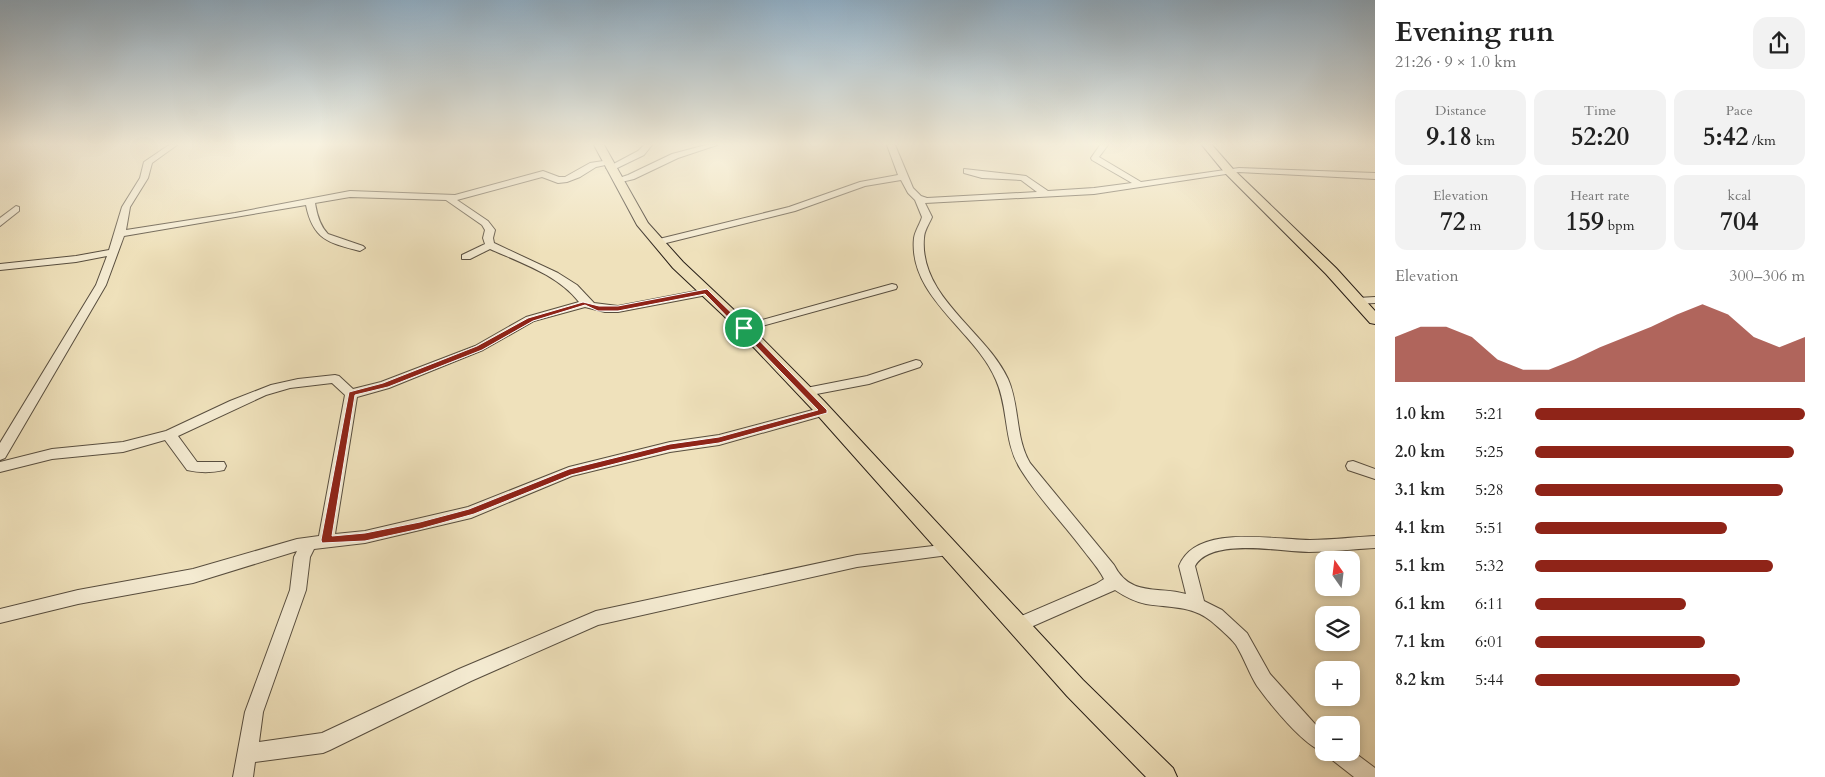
<!DOCTYPE html>
<meta charset="utf-8">
<style>
body{margin:0;font-family:Cardo,serif;background:#f2f2f2;color:#222;height:100vh;display:flex;flex-direction:column;font-size:19px;white-space:nowrap}
*{box-sizing:border-box;margin:0}
p{font-size:16px;color:#767676}
.icon{flex:none;width:28px;height:28px;fill:none;stroke:currentColor;stroke-width:2;stroke-linecap:round;stroke-linejoin:round}
.map{position:relative;flex:1;overflow:hidden}
.panel{display:flex;flex-direction:column;background:#fff;width:450px}
.panel>*{flex:none}
.needle{width:32px;rotate:346deg}
.controls{position:absolute;left:1315px;top:551px;display:grid;gap:10px}
.controls a{display:grid;place-items:center;width:45px;height:45px;border-radius:10px;background:#fff;box-shadow:0 2px 8px #0003;font-size:25px}
.pin{position:absolute;display:grid;place-items:center;width:42px;height:42px;color:#fff;margin:-21px;border:2px solid #fff;border-radius:50%;box-shadow:0 1px 5px #0007}
.round{display:grid;place-items:center;flex:none;width:52px;height:52px;border-radius:15px;background:#f2f2f2}
.head{display:flex;align-items:center;justify-content:space-between;height:85px;padding:0 20px}
h1{font-size:28px;font-weight:700;line-height:38px}
.metrics{display:grid;grid-template-columns:repeat(3,1fr);gap:8px;height:85px;padding:5px 20px}
.metrics div{display:grid;align-content:center;border-radius:12px;background:#f2f2f2;text-align:center}
.metrics b{font-size:25px;font-weight:700}
.metrics small{font-size:14px;font-weight:400}
.metrics p{font-size:14px}
.chart{height:140px;padding:10px 20px}
.chart p{display:flex;justify-content:space-between}
.chart svg{width:100%;height:90px;margin-top:5px;fill:#8f2418;opacity:.7}
ul{padding:0 20px;list-style:none;font-size:16px}
li{display:grid;grid-template-columns:80px 60px 1fr;align-items:center;height:38px}
li i{height:12px;border-radius:6px;background:#8f2418}
main{display:flex;flex:1;min-height:0}
.map>svg:first-child{display:block}
</style>
<main>
<div class="map">
<svg width="1375" height="777" viewBox="0 0 1375 777">
<rect width="100%" height="100%" fill="#efe1bb"/>
<filter id="stains"><feTurbulence type="fractalNoise" baseFrequency=".004" numOctaves="4"/><feColorMatrix values="0 0 0 0 .2 0 0 0 0 .09 0 0 0 0 .02 0 0 0 .5 -.17"/></filter>
<radialGradient id="worn" r=".72"><stop offset=".6" stop-color="#630" stop-opacity="0"/><stop offset="1" stop-color="#630" stop-opacity=".3"/></radialGradient>
<g fill="none" stroke-linecap="round" stroke-linejoin="round">
<g stroke="#584e3f" stroke-width="2">
<g id="minor">
<path d="M169 145H177L152 163 148 178 130 207 126 230 235 213 350 191 455 195 543 171 559 177H565L590 163 610 160V164L596 167 580 177 567 182 558 183 542 177 457 200 488 221 495 230 493 238 494 243 558 273 577 285 594 303 618 306 707 289 712 292 707 295 618 312H605L585 307 534 321 483 350 389 388 357 397 335 534 365 531 468 507 569 467 670 442 719 435 824 407 830 411 829 414 719 445 670 452 572 476 471 518 365 543 314 549 310 557 306 590 263 712 259 742 322 733 459 669 596 611 857 555 950 544 956 546 958 550 956 554 857 567 598 625 471 681 330 750 323 753 255 762 253 777H233L245 712 290 590 294 557 297 551 193 583 78 604 0 623V609L78 590 193 569 297 539 319 536 345 395 332 383 290 388 266 395 178 436 197 462H224L226 466 224 470C211 473 200 473 187 470L165 440 123 452 52 459 0 472V462L52 449 123 442 166 431 230 401 271 385 298 379 335 375 339 376 353 389 381 382 475 346 526 317 579 302C558 275 521 263 490 249L470 259H462V255L485 244 483 238 485 230 482 225 446 200 350 197 315 203C317 215 320 226 328 234L363 246 365 248 360 251C329 243 313 240 306 205L124 236 106 285 5 458 0 460V443L96 285 107 256 76 262 0 270V264L76 256 109 250 122 207 140 178 144 162Z"/>
<path d="M644 145H652L644 155 613 170 606 168 638 151Z"/>
<path d="M706 145H717L678 158 634 179 617 183 613 180 628 175 672 154Z"/>
<path d="M887 145H895L913 188 921 196 927 198 1037 192 1021 180 982 178 964 173V169L1026 176 1048 191 1094 188 1132 183 1092 160 1091 158 1100 145H1108L1099 157 1141 182 1239 168 1375 173V179L1239 172 1094 194 925 203 932 217C929 224 924 231 924 238 919 297 986 331 1008 379 1020 406 1015 438 1030 463L1114 565C1130 597 1158 586 1186 594L1179 566C1196 523 1274 540 1310 540 1332 540 1353 537 1375 536V548C1353 549 1331 552 1309 552 1282 552 1211 537 1195 566L1204 601 1222 610 1247 633 1270 674 1315 724 1324 731V752C1304 746 1270 704 1257 686 1249 673 1244 658 1236 645 1230 637 1219 628 1211 621 1191 605 1170 608 1146 604 1135 602 1124 596 1115 590L1024 630 1018 633 1012 630 1009 625 1012 620 1096 584 1104 579C1099 569 1091 560 1084 551 1064 524 1039 499 1021 470 1003 442 1009 409 996 380 976 331 908 297 914 238 915 231 920 224 922 217L915 200 908 193 901 180 865 186 795 211 658 245 653 242 655 240 789 207 860 182 898 175Z"/>
<path d="M16 206 19 207V211L0 226V218Z"/>
<path d="M892 284 896 285 897 287 896 289 744 331 738 328 740 326Z"/>
<path d="M1375 297V303L1357 304 1352 301 1357 298Z"/>
<path d="M916 360 920 361 922 364 920 367 869 384 806 396 800 392 806 388 867 376Z"/>
<path d="M1353 461 1375 469V479L1348 470 1346 466 1348 462Z"/>
<path d="M1351 750 1375 768V777H1354L1331 759 1328 752H1351Z"/>
</g>
</g>
<g stroke="#261d16" stroke-width="2">
<g id="major">
<path d="M594 145H604L648 223 683 262 734 310 824 401 1083 680 1173 768 1177 777H1146L1067 696 812 409 724 316 673 268 637 225Z"/>
<path d="M1202 145H1212L1233 169 1336 268 1375 311V324L1370 323 1326 274 1225 173Z"/>
</g>
</g>
<use href="#minor" fill="#f5ecd3" fill-rule="evenodd"/>
<use href="#major" fill="#efe1bb" fill-rule="evenodd"/>
</g>
<linearGradient id="sky" x2="0" y2="1"><stop stop-color="#8fabc0"/><stop offset="0.57" stop-color="#f8f2e0"/><stop offset="1" stop-color="#f8f2e0" stop-opacity="0"/></linearGradient>
<rect width="1375" height="253" fill="url(#sky)"/>
<path fill="#8f2418" stroke="#fff" fill-rule="evenodd" d="M707 289 746 327 827 410V413L719 443 670 450 571 475 474 514 420 529 365 541 322 543 321 540 349 392 383 383 477 346 528 318 583 302 599 306H618ZM705 294 818 410 719 437 670 444 569 469 469 509 420 522 365 533 332 536 355 395 388 387 482 350 533 321 585 305 598 311H618Z"/>
<rect width="100%" height="100%" filter="url(#stains)"/>
<rect width="100%" height="100%" fill="url(#worn)"/>
</svg>
<div class="controls">
<a><svg class="needle" viewBox="-14 -14 28 28"><path d="M0-13l5 13h-10z" fill="#e53935"/><path d="M0 13l5-13h-10z" fill="#767676"/></svg></a>
<a><svg class="icon" aria-label="layers" viewBox="0 0 24 24"><path d="M12 4l9 5-9 5-9-5zM3 14l9 5 9-5"/></svg></a>
<a>+</a>
<a>−</a>
</div>
<div class="pin" style="left:744px;top:328px;background:#1e9e55"><svg class="icon" aria-label="arrive" viewBox="0 0 24 24"><path d="M6 21V4h12l-3 4 3 4H6"/></svg></div>
</div>
<section class="panel">
<div class="head"><div><h1>Evening run</h1><p>21:26 · 9 × 1.0 km</p></div><a class="round"><svg class="icon" aria-label="share" viewBox="0 0 24 24"><path d="M12 15V3M7 8l5-5 5 5M5 13v7h14v-7"/></svg></a></div>
<div class="metrics">
<div><p>Distance</p><b>9.18<small> km</small></b></div>
<div><p>Time</p><b>52:20</b></div>
<div><p>Pace</p><b>5:42<small> /km</small></b></div>
</div>
<div class="metrics">
<div><p>Elevation</p><b>72<small> m</small></b></div>
<div><p>Heart rate</p><b>159<small> bpm</small></b></div>
<div><p>kcal</p><b>704</b></div>
</div>
<div class="chart"><p><span>Elevation</span>300–306 m</p>
<svg viewBox="0 0 160 44" preserveAspectRatio="none"><path d="M0 44V22L10 17L20 17L30 22L40 33L50 38L60 38L70 33L80 27L90 22L100 17L110 11L120 6L130 11L140 22L150 27L160 22V44z"/></svg>
</div>
<ul>
<li><b>1.0 km</b>5:21<i style="width:100%"></i></li>
<li><b>2.0 km</b>5:25<i style="width:96%"></i></li>
<li><b>3.1 km</b>5:28<i style="width:92%"></i></li>
<li><b>4.1 km</b>5:51<i style="width:71%"></i></li>
<li><b>5.1 km</b>5:32<i style="width:88%"></i></li>
<li><b>6.1 km</b>6:11<i style="width:56%"></i></li>
<li><b>7.1 km</b>6:01<i style="width:63%"></i></li>
<li><b>8.2 km</b>5:44<i style="width:76%"></i></li>
</ul>
</section>
</main>
